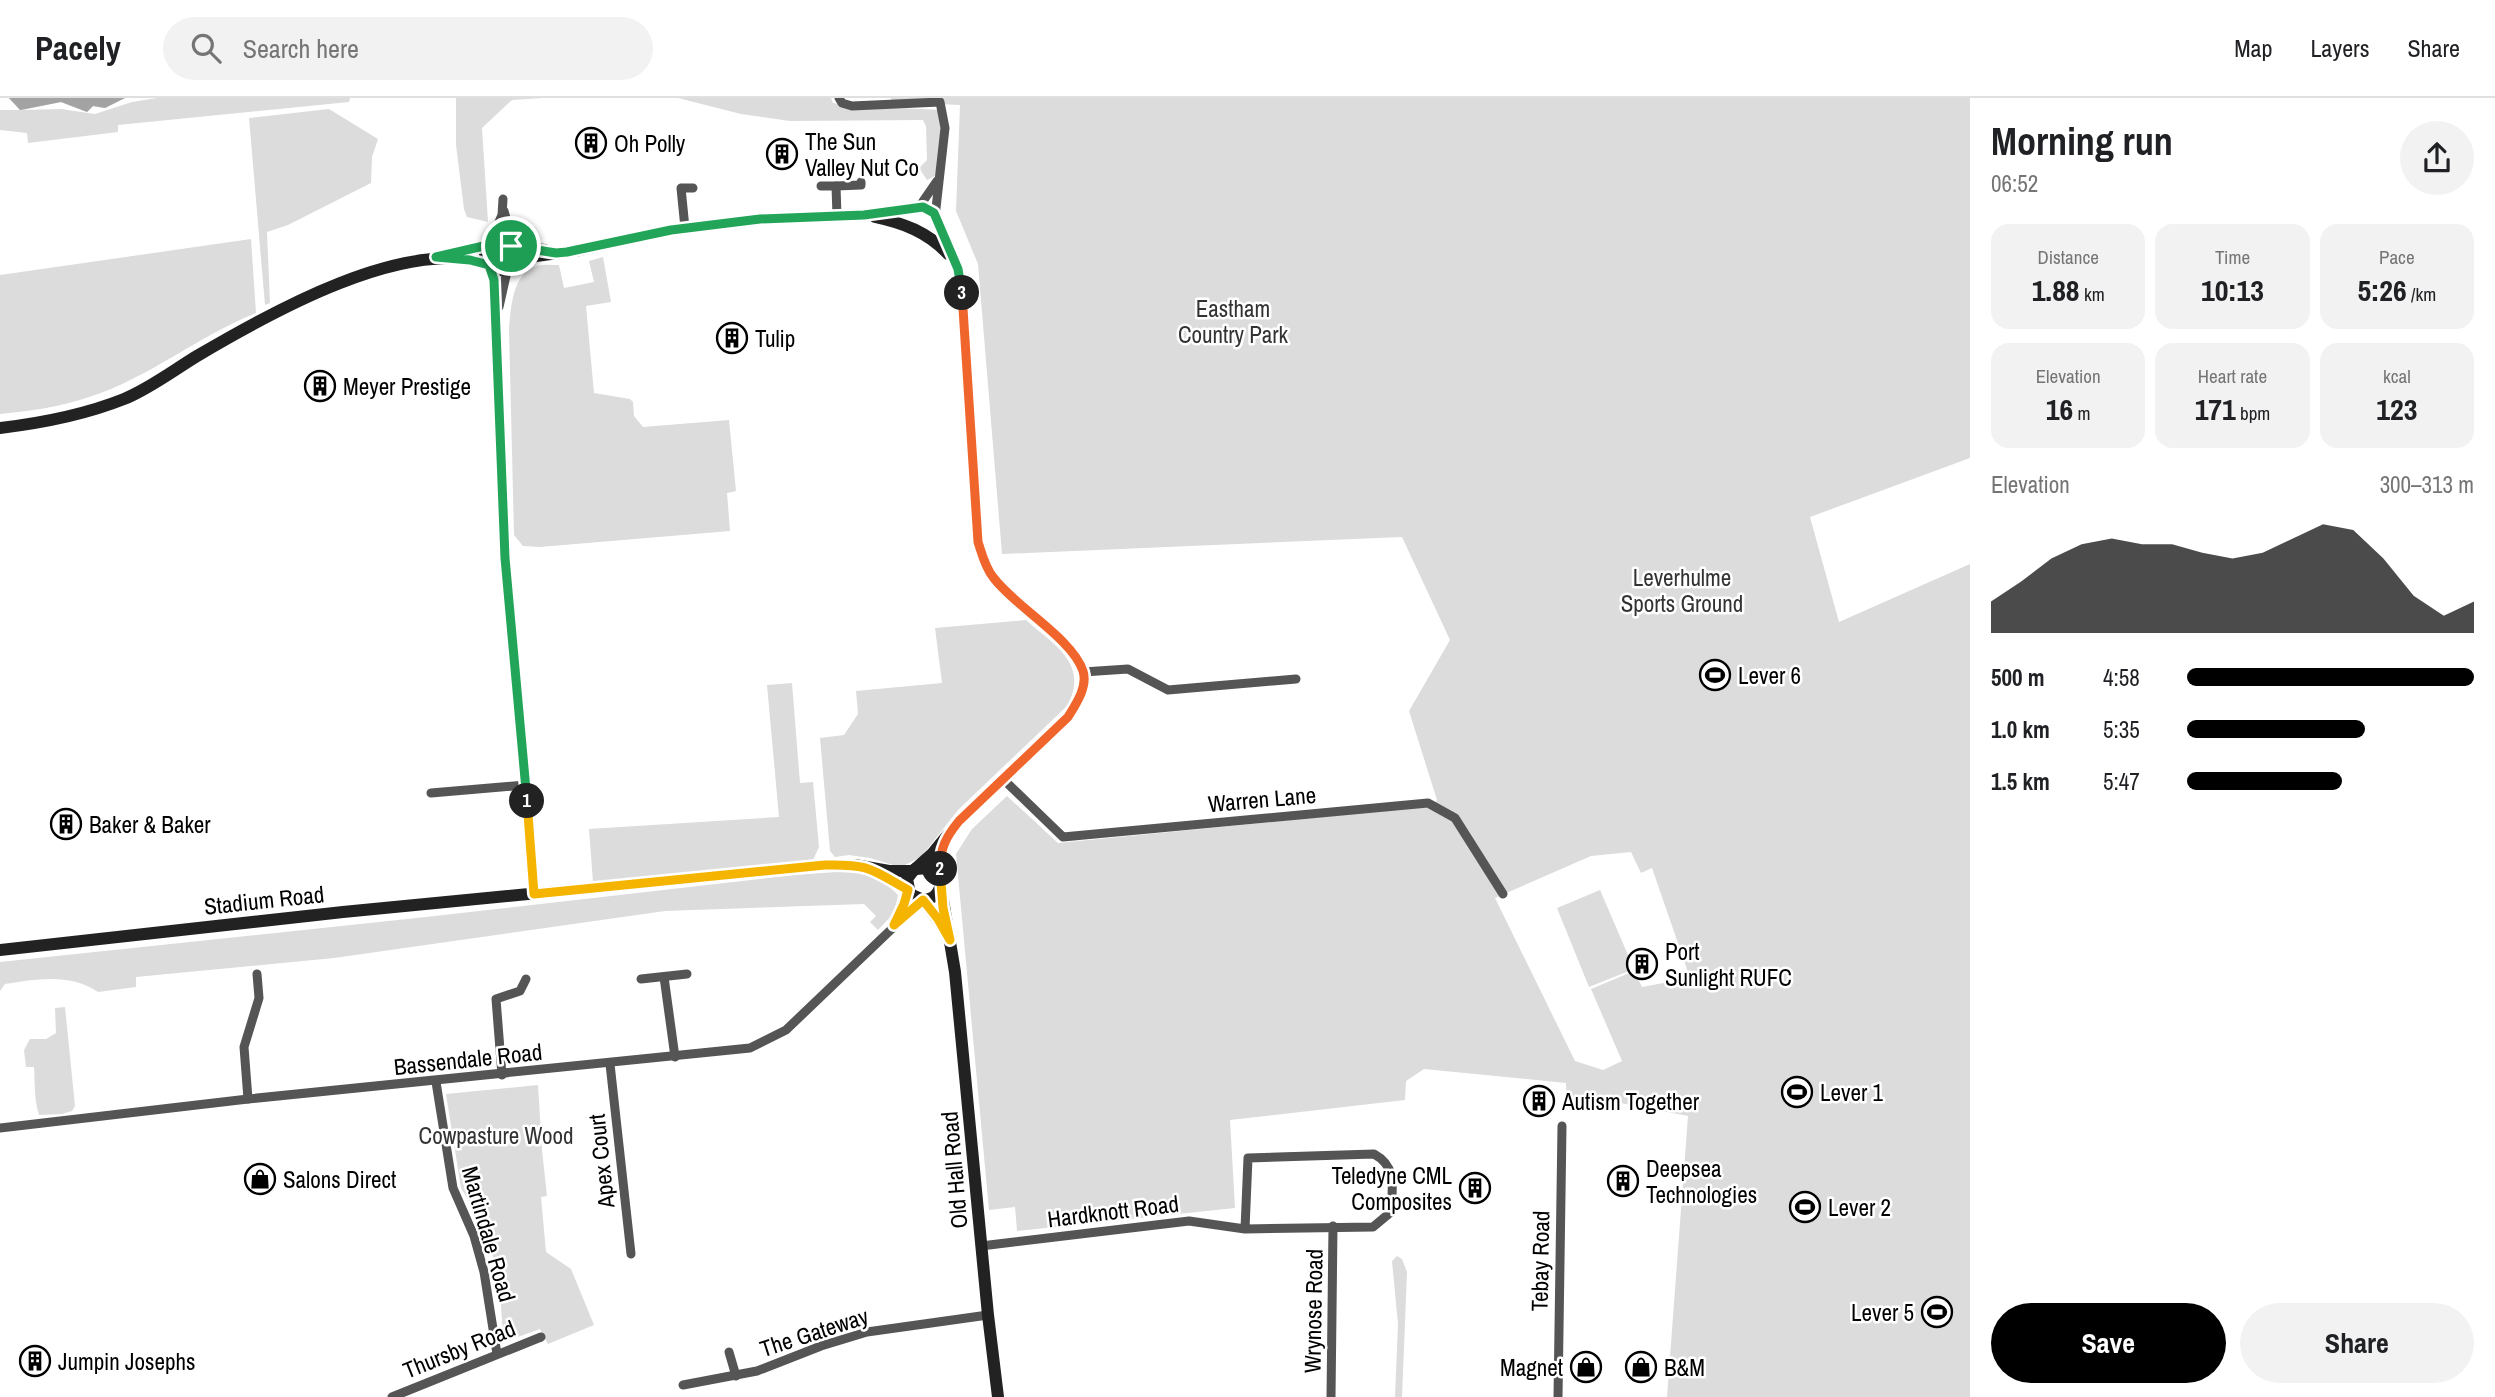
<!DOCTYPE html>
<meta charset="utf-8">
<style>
body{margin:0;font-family:"Archivo Narrow",sans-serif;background:#f2f2f2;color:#202124;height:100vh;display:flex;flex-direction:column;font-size:26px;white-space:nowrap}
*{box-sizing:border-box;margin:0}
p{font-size:23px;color:#757577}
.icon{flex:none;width:38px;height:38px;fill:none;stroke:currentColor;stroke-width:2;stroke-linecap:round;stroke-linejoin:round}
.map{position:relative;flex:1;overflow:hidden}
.drawer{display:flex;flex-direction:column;background:#fff;width:525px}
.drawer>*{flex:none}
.pin{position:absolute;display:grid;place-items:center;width:60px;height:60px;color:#fff;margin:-30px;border:4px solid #fff;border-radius:50%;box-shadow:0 2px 7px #0007}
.km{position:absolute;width:35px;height:35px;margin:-18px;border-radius:50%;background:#222;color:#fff;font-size:19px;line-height:35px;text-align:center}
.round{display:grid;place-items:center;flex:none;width:74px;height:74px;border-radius:37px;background:#f2f2f2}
.overview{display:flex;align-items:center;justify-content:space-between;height:119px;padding:0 21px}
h1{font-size:38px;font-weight:700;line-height:52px}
.metrics{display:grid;grid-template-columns:repeat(3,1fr);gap:10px;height:119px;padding:7px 21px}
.metrics div{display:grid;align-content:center;border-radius:18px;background:#f2f2f2;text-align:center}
.metrics b{font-size:30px;font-weight:700}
.metrics small{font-size:19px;font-weight:400}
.metrics p{font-size:19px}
.chart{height:196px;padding:14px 21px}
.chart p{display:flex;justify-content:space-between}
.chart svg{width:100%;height:126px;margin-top:7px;fill:#000;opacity:.7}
.cta{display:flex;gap:14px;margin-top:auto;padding:14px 21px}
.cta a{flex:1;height:80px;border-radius:42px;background:#000;color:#fff;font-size:28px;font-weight:700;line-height:80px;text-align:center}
.cta a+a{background:#f2f2f2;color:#202124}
ul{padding:0 21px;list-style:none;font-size:23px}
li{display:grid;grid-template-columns:112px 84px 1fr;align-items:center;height:52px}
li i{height:18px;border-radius:9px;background:#000}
header{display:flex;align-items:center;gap:42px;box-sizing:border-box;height:98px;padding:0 35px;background:#fff;border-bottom:2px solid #e0e0e0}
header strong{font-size:33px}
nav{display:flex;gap:38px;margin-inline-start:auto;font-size:24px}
.search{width:490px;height:63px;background:#f2f2f2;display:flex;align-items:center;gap:18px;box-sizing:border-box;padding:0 24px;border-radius:38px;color:#757577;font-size:26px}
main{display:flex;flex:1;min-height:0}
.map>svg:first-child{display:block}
</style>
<header>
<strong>Pacely</strong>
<div class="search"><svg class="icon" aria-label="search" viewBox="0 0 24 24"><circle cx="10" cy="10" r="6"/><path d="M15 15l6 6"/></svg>Search here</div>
<nav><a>Map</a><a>Layers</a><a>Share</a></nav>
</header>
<main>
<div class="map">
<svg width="1970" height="1299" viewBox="0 0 1970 1299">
<rect width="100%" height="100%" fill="#fff"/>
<g fill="#dcdcdc" fill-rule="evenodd">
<path d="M9 0H125L105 10 93 8 87 14 61 4 23 12 61 11 95 16 132 4 157 0H350L349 4 118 27V34L28 45 27 35 0 32V12H20Z"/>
<path d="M456 0H543L512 2 482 30 488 124 467 119 464 111 456 47Z"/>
<path d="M678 0H831L833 5C869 12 905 9 941 12V46L937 77 927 82 919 70 927 62 926 28 923 22 790 23 741 16Z"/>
<path d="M891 0H1970V360L1810 419 1839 524 1970 466V1299H1667L1688 1018 1605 1002 1567 1008 1566 985 1424 971 1406 983 1405 1002 1230 1022 1235 1110 1017 1133 1015 1109 989 1112 956 756 972 731 1007 698 1058 745 1433 708 1437 702 1409 613 1450 542 1402 439 1002 456 978 166 956 113 960 7 891 4ZM1631 754 1641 775 1652 770 1690 880 1642 889 1634 873 1591 891 1622 963 1603 972 1575 963 1495 800 1591 758Z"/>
<path d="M329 11 378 41 372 59 371 85 288 127 267 134 270 205 265 207 249 20Z"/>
<path d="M251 141 256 215C198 238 149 280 89 299 60 309 30 313 0 316V177Z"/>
<path d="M603 159 611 204 586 208 594 295 630 301 633 304 634 318 643 329 729 322 736 393 727 395 730 433 540 449 523 448 514 437 509 231C511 210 512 175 537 168 543 166 552 167 559 167L564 190 594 184 589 163Z"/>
<path d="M1026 522C1054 547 1090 566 1067 608L958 712 921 759 905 767H893L870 760 849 757 835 759 830 753 820 640 844 637 858 616 856 593 942 585 935 530Z"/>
<path d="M792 585 800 685 813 684 819 749 813 762 593 784 589 731 779 719 767 587Z"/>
<path d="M851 773C869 778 886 783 898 797L894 815 878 832 870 824 876 818 864 806 665 813 334 860 136 879V889L98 894C70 875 37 881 5 886L0 893V864L426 819 794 777Z"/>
<path d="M1600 792 1634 871 1589 889 1557 810Z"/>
<path d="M65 909 75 1008 72 1013 62 1016 39 1017C34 1002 35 985 34 969H26L24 952 30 941H46L56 935 55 910Z"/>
<path d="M538 987 542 1052 547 1098 541 1099 546 1154 571 1171 594 1227 548 1246 540 1231 515 1240 503 1235 499 1182 486 1132 461 1090 446 996Z"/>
<path d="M1397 1158 1402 1161 1407 1174 1402 1299H1395L1398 1226 1392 1163Z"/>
</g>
<path fill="#a3a3a3" d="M9 0H125L105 10 93 8 87 14 61 4 20 12Z"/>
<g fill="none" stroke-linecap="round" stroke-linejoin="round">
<g stroke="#555" stroke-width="9">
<path d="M839 0 842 5 852 8 940 4 945 30 935 119"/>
<path d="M821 88H836L837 118"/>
<path d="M836 88 861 87V84"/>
<path d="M919 109 937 83"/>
<path d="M504 113 511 138V148"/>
<path d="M685 130 681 90H693"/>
<path d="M489 147 502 117 503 101"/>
<path d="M490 168 494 182 497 217 505 461 534 796"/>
<path d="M499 209 508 169"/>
<path d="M1083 574 1128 571 1168 592 1296 581"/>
<path d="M1003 681 1063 739 1428 705 1455 720 1503 796"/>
<path d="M431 695 525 687"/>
<path d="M896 823 908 792"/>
<path d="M664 879 675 959"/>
<path d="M641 881 687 876"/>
<path d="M610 966 631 1156"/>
<path d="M502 977 496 901 520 893 526 881"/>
<path d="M436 984 453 1090 474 1138 484 1174 497 1256"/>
<path d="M248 1001 244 949 259 900 257 876"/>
<path d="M0 1030 248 1001 750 950 786 932 922 802"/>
<path d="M981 1148 1189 1123 1245 1131 1373 1129 1391 1114C1392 1091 1398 1069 1374 1056L1248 1060 1245 1131"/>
<path d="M729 1254 736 1278"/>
<path d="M683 1287 757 1273 821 1248 867 1234 988 1217"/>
<path d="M392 1299 541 1239"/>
<path d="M1331 1299 1333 1128"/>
<path d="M1558 1299 1562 1028"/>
</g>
<g stroke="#222" stroke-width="12">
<path d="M875 119C903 125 928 134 948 156"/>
<circle cx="500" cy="157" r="15"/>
<path d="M511 148 545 152"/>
<path d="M450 156 489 147"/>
<path d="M512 165 536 158 580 152 671 132 760 121 864 117 923 109 934 115 958 171 961 184 978 444C982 456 985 468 993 479 1014 508 1072 540 1083 573 1088 589 1076 606 1068 619L959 723 932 756 913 773 907 781 910 796 923 802C934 801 939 796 941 785"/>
<path d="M0 330C42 325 84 317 124 301 149 291 174 272 197 258 268 216 407 137 489 167"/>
<path d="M915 771 930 770 939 778 955 874 988 1217 998 1299"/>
<path d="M923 802 945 832"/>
<path d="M0 852 343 814 825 767H855L889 773H913"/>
</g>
</g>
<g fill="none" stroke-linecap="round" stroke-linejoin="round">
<g stroke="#fff" stroke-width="14">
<path id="split-1" d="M511 148 498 142 488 147 436 159 470 162 489 167 494 182 505 460 527 703"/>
</g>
<g stroke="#fff" stroke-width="14">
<path id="split-2" d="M527 703 534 796 825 767C870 766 871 771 908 792L904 806 894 827 923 802 938 821 950 842 943 810 940 771"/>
</g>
<g stroke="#fff" stroke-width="14">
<path id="split-3" d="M940 771C940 750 946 739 959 723L1068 619C1076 606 1088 589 1083 573 1072 540 1014 508 993 479 985 469 982 456 978 444L962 195"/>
</g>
<g stroke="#fff" stroke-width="14">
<path id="split-4" d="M511 148 556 155 567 154 671 132 760 121 864 117 923 109 934 115 958 171 962 195"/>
</g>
<use href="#split-1" stroke="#22a559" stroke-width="9"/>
<use href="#split-2" stroke="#f5b400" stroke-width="9"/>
<use href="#split-3" stroke="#f0652b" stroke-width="9"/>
<use href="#split-4" stroke="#22a559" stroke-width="9"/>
</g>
<defs>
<g id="building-ring" transform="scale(1.575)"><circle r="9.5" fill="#fff" stroke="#000" stroke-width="1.5"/><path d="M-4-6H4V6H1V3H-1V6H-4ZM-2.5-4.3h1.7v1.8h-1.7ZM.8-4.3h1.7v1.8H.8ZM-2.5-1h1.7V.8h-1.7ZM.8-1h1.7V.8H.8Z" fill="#000"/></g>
<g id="stadium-ring" transform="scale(1.575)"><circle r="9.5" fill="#fff" stroke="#000" stroke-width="1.5"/><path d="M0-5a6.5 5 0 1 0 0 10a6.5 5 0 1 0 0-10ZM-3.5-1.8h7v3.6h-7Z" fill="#000"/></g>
<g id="shop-ring" transform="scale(1.575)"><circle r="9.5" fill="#fff" stroke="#000" stroke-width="1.5"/><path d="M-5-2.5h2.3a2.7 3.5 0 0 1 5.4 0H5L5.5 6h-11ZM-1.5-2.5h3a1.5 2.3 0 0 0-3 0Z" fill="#000"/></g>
</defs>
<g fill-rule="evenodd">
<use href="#building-ring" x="591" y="45"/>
<use href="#building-ring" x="782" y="56"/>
<use href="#building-ring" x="732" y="240"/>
<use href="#building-ring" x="320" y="288"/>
<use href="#stadium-ring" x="1715" y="577"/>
<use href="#building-ring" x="66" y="726"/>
<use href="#building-ring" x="1642" y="866"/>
<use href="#stadium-ring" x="1797" y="994"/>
<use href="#building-ring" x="1539" y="1003"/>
<use href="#shop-ring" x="260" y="1081"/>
<use href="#building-ring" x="1623" y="1083"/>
<use href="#building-ring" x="1475" y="1090"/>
<use href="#stadium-ring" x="1805" y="1109"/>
<use href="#stadium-ring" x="1937" y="1214"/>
<use href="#building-ring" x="35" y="1263"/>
<use href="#shop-ring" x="1586" y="1269"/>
<use href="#shop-ring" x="1641" y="1269"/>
</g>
<g text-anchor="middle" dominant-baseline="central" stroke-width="5" stroke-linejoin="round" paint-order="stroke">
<g font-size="23" fill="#000" stroke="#fff" text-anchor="start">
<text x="805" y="43">The Sun<tspan x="805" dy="26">Valley Nut Co</tspan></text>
<text x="614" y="45">Oh Polly</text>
<text x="755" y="240">Tulip</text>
<text x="343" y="288">Meyer Prestige</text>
<text x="1738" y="577">Lever 6</text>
<text x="89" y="726">Baker &amp; Baker</text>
<text x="1665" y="853">Port<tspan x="1665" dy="26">Sunlight RUFC</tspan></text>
<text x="1820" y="994">Lever 1</text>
<text x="1562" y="1003">Autism Together</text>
<text x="1646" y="1070">Deepsea<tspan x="1646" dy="26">Technologies</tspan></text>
<text x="1452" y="1077" text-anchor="end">Teledyne CML<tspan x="1452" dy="26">Composites</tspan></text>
<text x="283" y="1081">Salons Direct</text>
<text x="1828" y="1109">Lever 2</text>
<text x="1914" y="1214" text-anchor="end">Lever 5</text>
<text x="58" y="1263">Jumpin Josephs</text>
<text x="1563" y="1269" text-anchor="end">Magnet</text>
<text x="1664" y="1269">B&amp;M</text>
</g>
<g font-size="23" fill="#333" stroke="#fff">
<text x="1233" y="210">Eastham<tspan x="1233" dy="26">Country Park</tspan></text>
<text x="1682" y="479">Leverhulme<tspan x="1682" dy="26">Sports Ground</tspan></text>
<text x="496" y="1037">Cowpasture Wood</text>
</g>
<g font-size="23" fill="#000" stroke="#fff">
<text transform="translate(1262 701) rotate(-5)">Warren Lane</text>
<text transform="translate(264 802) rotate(-6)">Stadium Road</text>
<text transform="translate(468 961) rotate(-6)">Bassendale Road</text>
<text transform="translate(601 1063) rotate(-96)">Apex Court</text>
<text transform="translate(954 1072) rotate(-95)">Old Hall Road</text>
<text transform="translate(1113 1113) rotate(-7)">Hardknott Road</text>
<text transform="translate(489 1136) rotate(74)">Martindale Road</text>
<text transform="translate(1540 1163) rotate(-89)">Tebay Road</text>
<text transform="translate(1313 1213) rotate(-89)">Wrynose Road</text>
<text transform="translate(814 1234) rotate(-18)">The Gateway</text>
<text transform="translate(459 1251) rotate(-22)">Thursby Road</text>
</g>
</g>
</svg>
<div class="pin" style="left:511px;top:148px;background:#1e9e55"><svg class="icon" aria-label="arrive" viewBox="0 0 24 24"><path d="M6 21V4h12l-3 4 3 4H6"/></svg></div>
<b class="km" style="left:527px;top:703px">1</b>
<b class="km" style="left:940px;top:771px">2</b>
<b class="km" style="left:962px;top:195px">3</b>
</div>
<section class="drawer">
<div class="overview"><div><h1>Morning run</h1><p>06:52</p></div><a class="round"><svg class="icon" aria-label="share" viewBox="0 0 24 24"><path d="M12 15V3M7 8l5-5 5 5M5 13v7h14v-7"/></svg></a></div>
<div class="metrics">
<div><p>Distance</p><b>1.88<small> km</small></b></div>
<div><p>Time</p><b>10:13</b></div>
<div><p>Pace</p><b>5:26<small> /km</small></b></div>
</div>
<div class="metrics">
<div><p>Elevation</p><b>16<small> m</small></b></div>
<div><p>Heart rate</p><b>171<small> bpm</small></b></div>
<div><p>kcal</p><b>123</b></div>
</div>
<div class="chart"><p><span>Elevation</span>300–313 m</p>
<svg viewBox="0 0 160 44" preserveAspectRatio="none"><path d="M0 44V33L10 26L20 18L30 13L40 11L50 13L60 13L70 16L80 18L90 16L100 11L110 6L120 8L130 18L140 31L150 38L160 33V44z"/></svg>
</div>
<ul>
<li><b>500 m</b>4:58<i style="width:100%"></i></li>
<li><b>1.0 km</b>5:35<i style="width:62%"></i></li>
<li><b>1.5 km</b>5:47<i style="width:54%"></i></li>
</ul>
<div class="cta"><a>Save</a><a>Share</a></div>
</section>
</main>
